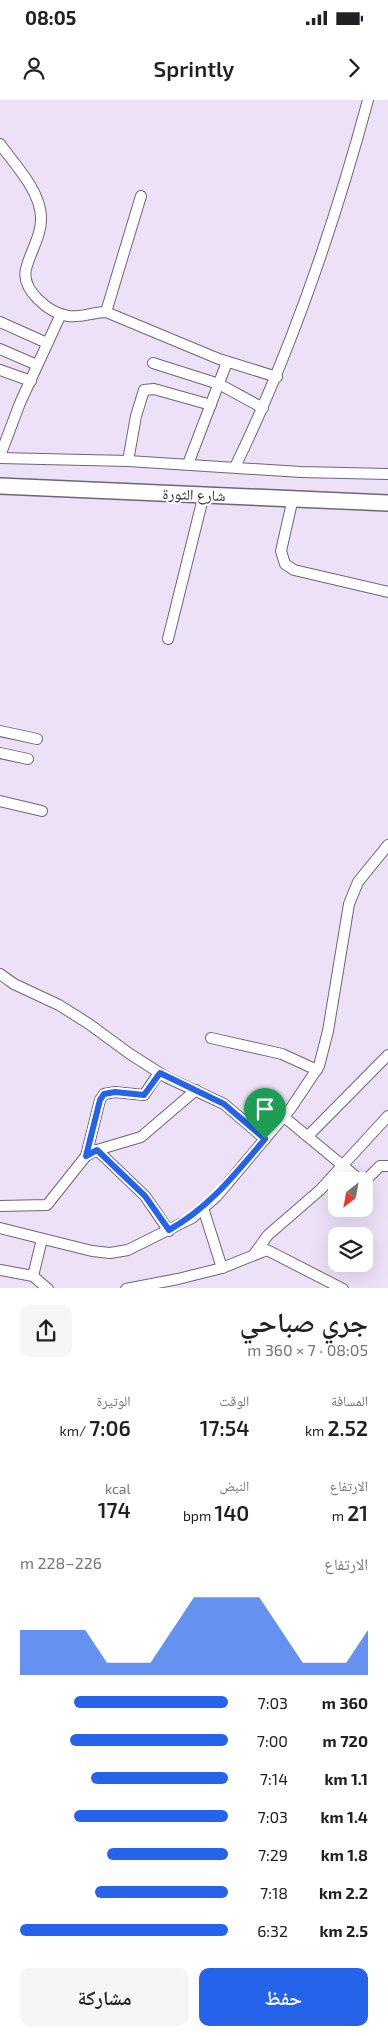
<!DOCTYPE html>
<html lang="ar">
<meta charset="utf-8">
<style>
body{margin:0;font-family:"Exo 2","Noto Naskh Arabic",sans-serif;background:#f6f6f6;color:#202124;direction:rtl;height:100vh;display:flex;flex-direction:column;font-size:19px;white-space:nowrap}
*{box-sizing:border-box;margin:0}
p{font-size:16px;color:#757577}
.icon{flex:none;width:28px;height:28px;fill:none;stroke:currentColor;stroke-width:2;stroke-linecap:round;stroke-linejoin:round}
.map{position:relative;height:1188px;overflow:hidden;direction:ltr}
.drawer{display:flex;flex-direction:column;background:#fff;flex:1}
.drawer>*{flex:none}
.needle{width:32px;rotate:211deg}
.controls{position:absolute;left:328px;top:1072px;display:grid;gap:10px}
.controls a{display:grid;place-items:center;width:45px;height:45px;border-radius:10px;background:#fff;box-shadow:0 5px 20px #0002;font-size:25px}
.pin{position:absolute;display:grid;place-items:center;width:42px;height:42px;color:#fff;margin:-51px -21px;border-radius:50% 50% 50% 0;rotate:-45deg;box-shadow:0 0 5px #0007}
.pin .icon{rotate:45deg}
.round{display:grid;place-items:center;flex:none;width:52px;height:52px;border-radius:10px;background:#f6f6f6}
.headline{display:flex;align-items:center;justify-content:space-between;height:85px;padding:0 20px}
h1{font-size:28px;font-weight:600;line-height:38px}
.metrics{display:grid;grid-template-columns:repeat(3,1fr);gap:8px;height:85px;padding:5px 20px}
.metrics div{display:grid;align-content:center}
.metrics b{font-size:21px;font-weight:600}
.metrics small{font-size:14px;font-weight:400}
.metrics p{font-size:14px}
.chart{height:140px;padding:10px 20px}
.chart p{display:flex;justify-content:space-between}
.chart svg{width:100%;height:90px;margin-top:5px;fill:#2563eb;opacity:.7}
.primary-button{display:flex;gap:10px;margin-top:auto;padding:10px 20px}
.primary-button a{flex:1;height:58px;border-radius:10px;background:#2563eb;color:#fff;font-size:20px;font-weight:600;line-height:58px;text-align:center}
.primary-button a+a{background:#f6f6f6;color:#202124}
ul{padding:0 20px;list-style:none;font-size:16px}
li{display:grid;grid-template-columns:80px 60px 1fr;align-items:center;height:38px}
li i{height:12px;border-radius:6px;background:#2563eb}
.status{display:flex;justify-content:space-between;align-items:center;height:35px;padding:0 25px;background:#fff;direction:ltr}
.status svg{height:14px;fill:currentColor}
header{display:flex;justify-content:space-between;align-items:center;height:65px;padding:0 20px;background:#fff;font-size:22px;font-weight:600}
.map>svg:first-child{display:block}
</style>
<div class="status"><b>08:05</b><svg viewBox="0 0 49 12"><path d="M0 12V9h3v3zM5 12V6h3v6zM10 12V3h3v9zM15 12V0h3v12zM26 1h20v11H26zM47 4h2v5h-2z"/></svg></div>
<header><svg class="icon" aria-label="forward" viewBox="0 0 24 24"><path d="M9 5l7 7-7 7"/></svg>Sprintly<svg class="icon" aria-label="person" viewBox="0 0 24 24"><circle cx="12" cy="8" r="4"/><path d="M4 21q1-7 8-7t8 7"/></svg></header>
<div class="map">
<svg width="388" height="1189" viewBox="0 0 388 1189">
<rect width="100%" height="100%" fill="#ece1f7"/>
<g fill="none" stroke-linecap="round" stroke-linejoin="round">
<g stroke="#6f6578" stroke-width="12">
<g id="street">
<path d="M0 44C15 65 40 90 41 117 42 135 30 152 26 169 21 190 49 213 68 216 82 218 93 212 106 212L219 259 277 277"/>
<path d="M106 212 141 96"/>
<path d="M0 222 47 243"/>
<path d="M0 249 37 265"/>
<path d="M153 263 219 284 263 308"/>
<path d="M0 270 31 281"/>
<path d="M0 356 20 303 61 214"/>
<path d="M0 358 128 361 301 372 388 374"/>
<path d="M128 361 136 316 144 290 154 289 211 305"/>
<path d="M188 364 227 262"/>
<path d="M235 367C292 249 334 126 368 0"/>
<path d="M293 398 281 451 285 464 294 470 388 492"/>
<path d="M168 539 204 394"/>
<path d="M0 631 37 639"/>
<path d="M0 653 28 659"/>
<path d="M0 701 42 711"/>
<path d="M0 874 14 884 59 905 89 924 130 954 166 977 224 1004 265 1039"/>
<path d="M211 938 282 954 317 970"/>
<path d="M284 1017 359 1079H367L380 1066H388"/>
<path d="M308 1036 388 955"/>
<path d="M97 1050 145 1096 169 1131"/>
<path d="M86 1056 100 1000 104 994 115 992 144 995 159 973"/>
<path d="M0 1106 47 1105 86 1056 97 1050 141 1037 196 990"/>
<path d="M203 1108 222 1168"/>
<path d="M0 1128 92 1151 110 1153 128 1150 192 1118 217 1096 291 1008 319 966 328 931 349 804 358 782 388 745"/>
<path d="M255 1153 268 1135 320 1090 388 1016"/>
<path d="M0 1170 33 1176 48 1189"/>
<path d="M33 1176 42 1139"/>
<path d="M126 1189 178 1179 222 1168 267 1150 343 1189"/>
</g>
</g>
<g stroke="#6f6578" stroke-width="18">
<path id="primary" d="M0 386 388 403"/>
</g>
<use href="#street" stroke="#fff" stroke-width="10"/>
<use href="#primary" stroke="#fff" stroke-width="15"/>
</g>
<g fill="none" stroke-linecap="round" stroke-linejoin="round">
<g stroke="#fff" stroke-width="10">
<path id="route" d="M160 973 224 1004 265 1039C235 1074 209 1108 169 1130L145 1096 97 1050 86 1056 100 1000 104 994 115 992 144 995Z"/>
</g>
<use href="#route" stroke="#2563eb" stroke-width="6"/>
</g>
<g text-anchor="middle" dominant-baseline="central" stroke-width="4" stroke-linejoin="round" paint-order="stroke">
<g font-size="15" fill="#2b272f" stroke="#fff">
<text transform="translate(194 394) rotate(2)">شارع الثورة</text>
</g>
</g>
</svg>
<div class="controls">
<a><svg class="needle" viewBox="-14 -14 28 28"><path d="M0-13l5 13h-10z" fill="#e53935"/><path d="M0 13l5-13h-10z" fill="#757577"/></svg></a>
<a><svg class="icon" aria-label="layers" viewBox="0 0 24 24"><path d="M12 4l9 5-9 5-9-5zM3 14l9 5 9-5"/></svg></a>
</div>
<div class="pin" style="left:265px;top:1039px;background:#1e9e55"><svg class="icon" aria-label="arrive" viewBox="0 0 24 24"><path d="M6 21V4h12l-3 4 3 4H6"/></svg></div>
</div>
<section class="drawer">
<div class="headline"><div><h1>جري صباحي</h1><p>08:05 · 7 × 360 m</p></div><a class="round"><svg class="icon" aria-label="share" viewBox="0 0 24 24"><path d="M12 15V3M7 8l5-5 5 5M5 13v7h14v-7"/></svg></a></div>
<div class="metrics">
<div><p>المسافة</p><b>2.52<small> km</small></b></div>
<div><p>الوقت</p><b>17:54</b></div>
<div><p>الوتيرة</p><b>7:06<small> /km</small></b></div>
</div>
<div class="metrics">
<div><p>الارتفاع</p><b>21<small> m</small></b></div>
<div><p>النبض</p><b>140<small> bpm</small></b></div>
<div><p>kcal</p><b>174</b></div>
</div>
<div class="chart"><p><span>الارتفاع</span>226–228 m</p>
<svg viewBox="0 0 160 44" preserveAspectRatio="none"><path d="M0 44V22L10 22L20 22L30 22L40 38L50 38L60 38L70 22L80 6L90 6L100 6L110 6L120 22L130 38L140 38L150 38L160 22V44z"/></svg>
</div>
<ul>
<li><b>360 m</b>7:03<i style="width:74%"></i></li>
<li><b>720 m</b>7:00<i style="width:76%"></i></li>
<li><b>1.1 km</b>7:14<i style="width:66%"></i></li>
<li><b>1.4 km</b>7:03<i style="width:74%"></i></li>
<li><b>1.8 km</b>7:29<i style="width:58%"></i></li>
<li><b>2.2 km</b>7:18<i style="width:64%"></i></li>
<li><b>2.5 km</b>6:32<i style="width:100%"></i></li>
</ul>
<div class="primary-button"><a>حفظ</a><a>مشاركة</a></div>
</section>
